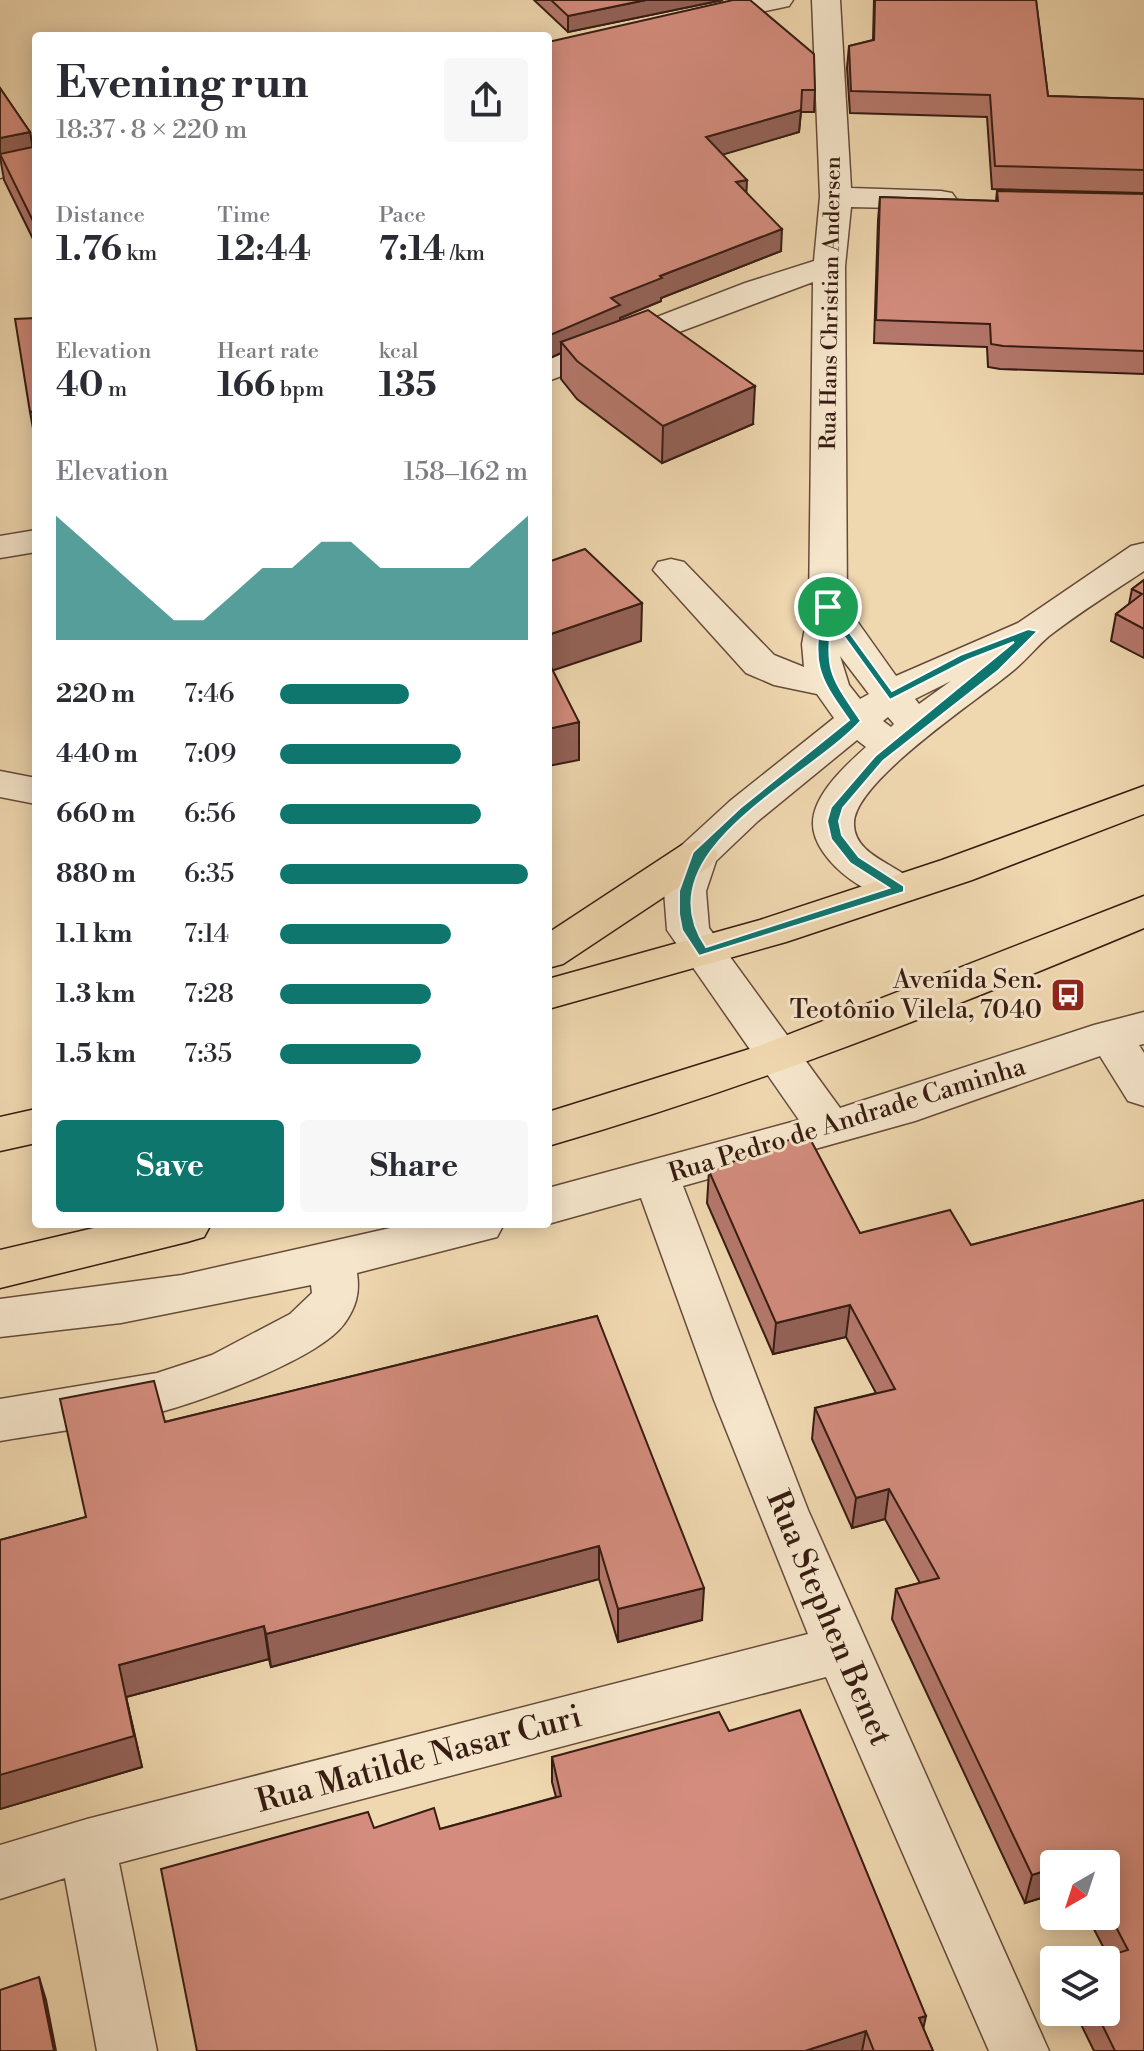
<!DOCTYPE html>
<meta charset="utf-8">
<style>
body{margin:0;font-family:"Libre Bodoni",serif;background:#f7f7f7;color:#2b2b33;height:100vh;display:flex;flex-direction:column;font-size:30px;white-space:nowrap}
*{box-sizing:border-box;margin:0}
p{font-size:26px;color:#7c7c81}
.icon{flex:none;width:44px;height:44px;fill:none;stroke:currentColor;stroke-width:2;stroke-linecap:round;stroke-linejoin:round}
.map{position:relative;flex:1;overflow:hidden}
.panel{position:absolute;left:32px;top:32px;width:520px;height:1196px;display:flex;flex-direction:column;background:#fff;border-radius:8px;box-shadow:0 4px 20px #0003}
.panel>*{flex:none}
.needle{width:52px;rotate:219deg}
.buttons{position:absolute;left:1040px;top:1850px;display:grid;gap:16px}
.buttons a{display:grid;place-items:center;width:80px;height:80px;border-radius:8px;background:#fff;box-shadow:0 4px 20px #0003;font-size:40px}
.pin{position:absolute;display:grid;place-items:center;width:68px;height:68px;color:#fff;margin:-34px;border:4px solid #fff;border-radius:50%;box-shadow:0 2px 8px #0007}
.round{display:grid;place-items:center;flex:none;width:84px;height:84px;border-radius:8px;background:#f7f7f7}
.headline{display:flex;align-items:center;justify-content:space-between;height:136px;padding:0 24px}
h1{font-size:44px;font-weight:700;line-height:60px}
.stats{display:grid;grid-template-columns:repeat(3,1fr);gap:12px;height:136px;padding:8px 24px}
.stats div{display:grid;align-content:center}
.stats b{font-size:34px;font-weight:700}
.stats small{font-size:22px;font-weight:400}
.stats p{font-size:22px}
.chart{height:224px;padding:16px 24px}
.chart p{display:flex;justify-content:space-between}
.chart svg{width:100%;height:144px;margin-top:8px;fill:#0f766e;opacity:.7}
.button{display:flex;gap:16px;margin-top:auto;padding:16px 24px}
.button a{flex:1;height:92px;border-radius:8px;background:#0f766e;color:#fff;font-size:32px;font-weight:700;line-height:92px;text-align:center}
.button a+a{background:#f7f7f7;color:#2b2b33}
ul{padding:0 24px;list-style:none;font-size:26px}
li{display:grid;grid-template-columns:128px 96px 1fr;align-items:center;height:60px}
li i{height:20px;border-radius:10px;background:#0f766e}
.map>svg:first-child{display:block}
</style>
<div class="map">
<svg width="1144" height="2051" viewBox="0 0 1144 2051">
<rect width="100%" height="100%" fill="#efd7af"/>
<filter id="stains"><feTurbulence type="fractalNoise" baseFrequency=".0025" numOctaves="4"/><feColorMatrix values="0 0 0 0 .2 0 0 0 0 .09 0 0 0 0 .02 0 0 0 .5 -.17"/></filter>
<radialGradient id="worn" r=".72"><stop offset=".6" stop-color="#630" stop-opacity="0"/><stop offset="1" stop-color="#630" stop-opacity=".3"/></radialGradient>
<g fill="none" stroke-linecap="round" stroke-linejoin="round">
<g stroke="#654b39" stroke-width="3">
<g id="minor">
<path d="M739 0H793L789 6 699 25 689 23 685 17 689 11Z"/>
<path d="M812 0H840L851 188 941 191 952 193 957 200 952 207 941 209 851 207 845 266 847 607 896 676 1018 623 1131 546 1144 543V571C1112 592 1079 613 1049 636 1035 648 1024 663 1009 674 976 701 854 782 854 823 853 858 905 865 920 889L914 899C880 909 812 862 813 823 813 795 846 765 866 747L857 740 758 821 716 861 706 891 709 928 840 1108 1094 1025 1144 1012V1044L1139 1045 1144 1053V1106L1128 1101 1100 1056 915 1121 683 1186 808 1510 1049 2051H989L826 1677 119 1863 157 2051H97L65 1878 0 1899V1845L87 1819 808 1634 714 1400 641 1198 548 1224V1188L799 1120 667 930 664 891 682 845 730 801 834 718 817 694 774 685 746 673 653 570 658 562 671 559 684 562 774 655 804 667 802 644 809 607 813 282 548 381V359L745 283 814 261 820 197ZM840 656 869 694 860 699 849 685ZM951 681 919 704 915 699ZM888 717 894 724 891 727 883 721Z"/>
<path d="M36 152V170L0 178V160Z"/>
<path d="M36 530V552L0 558V536Z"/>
<path d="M0 771 36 778V804L0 797Z"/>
<path d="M408 1224H504L497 1237 357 1273C360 1293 356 1308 344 1324 319 1359 200 1402 157 1413 106 1426 52 1432 0 1441V1399L157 1373 212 1355 290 1314 312 1293 311 1285 121 1323 0 1337V1299L182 1275Z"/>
</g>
</g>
<g stroke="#371c12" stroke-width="3">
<g id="major">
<path d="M1144 786V814L972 880 786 942 548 1009V979L760 920 942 860Z"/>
<path d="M697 841 712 845 718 855 712 865 563 964 548 968V933L682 845Z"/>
<path d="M1144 896V928C948 1010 752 1087 548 1146V1112L759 1046Z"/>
<path d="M36 1109V1143L0 1151V1117Z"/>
<path d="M111 1224H211L204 1237 187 1242 0 1288V1250Z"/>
</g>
</g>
<use href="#minor" fill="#f5e5cb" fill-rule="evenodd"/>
<use href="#major" fill="#efd7af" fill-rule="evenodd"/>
</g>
<g fill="#b5786c" stroke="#371c12" stroke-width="2">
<path d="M534 0H723L568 32Z"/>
<path d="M874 0H1036L1048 96 1144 99V193L992 189 987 117 850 113 847 68 849 46 873 40Z"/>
<path d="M548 42 815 90 814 112H801L799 132 722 154 746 192 781 251 661 298V301L620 318V320L753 424 662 463 577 399 561 379V353L548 359Z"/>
<path d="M0 88 30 132 32 147 36 135V245L4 180 0 157Z"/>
<path d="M997 191 1144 194V374L1000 369 988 367 987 347 874 343 878 220 880 197 996 201Z"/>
<path d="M1144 580V658L1111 641 1116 614 1129 604 1132 589Z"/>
<path d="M709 1171 860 1233 971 1245 1144 1200V2051H1094L1075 2012H1106L1108 1956 1087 1916H1106V1864H1054V1894L1025 1903 892 1619 896 1589 920 1583 885 1519 852 1528 812 1439 815 1408 876 1393 846 1337 773 1354 707 1203Z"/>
<path d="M597 1316 702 1620 618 1642 599 1579 271 1667 269 1659 126 1697 142 1767 0 1809V1540L86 1517 165 1422Z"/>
<path d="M729 1731 923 2028 933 2051H197L374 1828 440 1829 556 1797 552 1782V1757Z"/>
</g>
<g fill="#946258" stroke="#371c12" stroke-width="2">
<path d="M646 0H723L568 32V16Z"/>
<path d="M801 110 799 132 705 160 706 137Z"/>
<path d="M30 132 33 150 0 157V138Z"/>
<path d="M747 180 746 202 736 182Z"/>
<path d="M782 229 781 251 661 298V301L620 318V328L561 342V353L548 359V336L611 298 660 276Z"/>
<path d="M755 386 753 424 662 463 663 426Z"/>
<path d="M36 411V434H34L30 412Z"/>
<path d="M642 603 641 641 548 672V635Z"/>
<path d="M579 722V760L548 766V729Z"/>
<path d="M850 1305 846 1337 773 1354 776 1323Z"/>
<path d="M889 1489 885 1519 852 1528 856 1498Z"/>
<path d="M599 1546V1579L271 1667 266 1634Z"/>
<path d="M704 1588 702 1620 618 1642V1609Z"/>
<path d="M264 1626 269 1659 126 1697 142 1767 0 1809V1775L119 1665Z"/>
<path d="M1054 1868V1894L1025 1903 1032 1875Z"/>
<path d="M39 1977 46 2000 56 2051H54Z"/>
<path d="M926 2016 921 2039 919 2018Z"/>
<path d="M866 2031 862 2051H805Z"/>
</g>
<g fill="#d38c7d" stroke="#371c12" stroke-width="2">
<path d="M551 0H646L568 16Z"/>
<path d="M733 0H750L814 54 815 90H802L801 110 706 137 747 180 736 182 782 229 660 276 662 278 611 298 620 305 548 336V42Z"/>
<path d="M875 0H1036L1048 96 1144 99V170L995 166 990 95 851 91 849 46 874 40Z"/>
<path d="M0 88 30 132 0 138Z"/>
<path d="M35 134 36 135V227L0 154 33 147Z"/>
<path d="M997 191 1144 194V351L1003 346 991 344 990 324 876 320 880 197 998 201Z"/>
<path d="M648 310 755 386 663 426 577 361 561 342Z"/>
<path d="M36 318V411L30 412 15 319Z"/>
<path d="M585 549 642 603 548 635V562Z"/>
<path d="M1144 580V629L1116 614 1142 594 1132 589Z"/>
<path d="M548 661 579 722 548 729Z"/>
<path d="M807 1133 860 1233 950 1210 971 1245 1144 1200V2051H1115L1096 2012H1106V1960H1095L1128 1950 1106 1908V1864H1082L1080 1860 1067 1864H1054V1868L1032 1875 896 1589 939 1578 889 1489 856 1498 815 1408 895 1389 850 1305 776 1323 709 1171Z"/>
<path d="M597 1316 704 1588 618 1609 599 1546 266 1634 264 1626 119 1665 134 1736 0 1775V1540L86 1517 60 1399 154 1381 165 1422Z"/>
<path d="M800 1710 926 2016 919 2018 933 2051H874L866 2031 805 2051H197L161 1869 368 1812 374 1828 434 1808 440 1829 561 1796 552 1757 719 1712 729 1731Z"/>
<path d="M39 1977 54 2051H0V1990Z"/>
</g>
<path fill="#0f766e" stroke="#fff" stroke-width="2" fill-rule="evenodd" d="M828 603 892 691 960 655 1028 629 1038 631 999 670 883 761 843 808 839 821 842 835 859 857 904 886V892L699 956 682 930 679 914V891L693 852 740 808 849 720C815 673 813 664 822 607ZM832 620 890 700 968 660 1014 642 875 756 831 807 827 821 831 839 850 863 889 888 706 947C641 851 809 779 861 721 833 679 824 672 832 620Z"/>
<defs>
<g id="bus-square" transform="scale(1.8)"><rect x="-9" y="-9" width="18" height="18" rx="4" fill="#8f2418" stroke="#f5e5cb"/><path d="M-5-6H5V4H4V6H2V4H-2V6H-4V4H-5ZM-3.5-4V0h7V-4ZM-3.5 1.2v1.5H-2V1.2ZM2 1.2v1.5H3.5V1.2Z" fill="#fff"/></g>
</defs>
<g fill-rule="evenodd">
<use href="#bus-square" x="1068" y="995"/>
</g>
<g text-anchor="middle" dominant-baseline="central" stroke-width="6" stroke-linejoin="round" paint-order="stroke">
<g font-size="22" fill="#371c12" stroke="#f5e5cb">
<text transform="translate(831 303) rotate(-89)">Rua Hans Christian Andersen</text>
</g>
<g font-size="26" fill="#371c12" stroke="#f5e5cb" text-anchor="end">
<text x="1042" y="980">Avenida Sen.<tspan x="1042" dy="30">Teotônio Vilela, 7040</tspan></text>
</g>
<g font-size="26" fill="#371c12" stroke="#f5e5cb">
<text transform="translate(847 1120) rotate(-17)">Rua Pedro de Andrade Caminha</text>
</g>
<g font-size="32" fill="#371c12" stroke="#f5e5cb">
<text transform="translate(829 1618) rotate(67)">Rua Stephen Benet</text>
<text transform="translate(419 1759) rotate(-15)">Rua Matilde Nasar Curi</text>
</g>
</g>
<rect width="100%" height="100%" filter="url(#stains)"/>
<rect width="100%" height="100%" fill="url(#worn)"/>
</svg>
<div class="buttons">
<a><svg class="needle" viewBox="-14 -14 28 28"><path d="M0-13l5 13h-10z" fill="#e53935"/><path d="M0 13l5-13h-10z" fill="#7c7c81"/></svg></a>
<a><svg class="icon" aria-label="layers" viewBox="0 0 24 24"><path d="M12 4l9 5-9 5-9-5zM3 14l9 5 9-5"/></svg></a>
</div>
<div class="pin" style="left:828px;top:607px;background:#1e9e55"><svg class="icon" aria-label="arrive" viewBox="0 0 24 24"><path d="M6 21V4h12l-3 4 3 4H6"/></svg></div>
<section class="panel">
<div class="headline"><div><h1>Evening run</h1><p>18:37 · 8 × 220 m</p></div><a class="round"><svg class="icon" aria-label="share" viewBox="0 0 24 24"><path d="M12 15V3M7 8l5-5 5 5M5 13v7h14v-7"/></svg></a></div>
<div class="stats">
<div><p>Distance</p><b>1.76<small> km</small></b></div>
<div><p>Time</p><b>12:44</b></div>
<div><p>Pace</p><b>7:14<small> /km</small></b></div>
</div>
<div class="stats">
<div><p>Elevation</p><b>40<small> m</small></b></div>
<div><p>Heart rate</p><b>166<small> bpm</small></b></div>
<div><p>kcal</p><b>135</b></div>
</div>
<div class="chart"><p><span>Elevation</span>158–162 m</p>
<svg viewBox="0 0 160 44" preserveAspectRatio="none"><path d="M0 44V6L10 14L20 22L30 30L40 38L50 38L60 30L70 22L80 22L90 14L100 14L110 22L120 22L130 22L140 22L150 14L160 6V44z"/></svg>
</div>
<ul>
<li><b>220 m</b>7:46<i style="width:52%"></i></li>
<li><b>440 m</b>7:09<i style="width:73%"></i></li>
<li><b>660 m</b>6:56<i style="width:81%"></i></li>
<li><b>880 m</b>6:35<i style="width:100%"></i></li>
<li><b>1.1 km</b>7:14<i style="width:69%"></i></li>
<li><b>1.3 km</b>7:28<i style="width:61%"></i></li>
<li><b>1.5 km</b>7:35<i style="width:57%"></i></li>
</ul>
<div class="button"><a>Save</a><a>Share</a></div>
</section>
</div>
